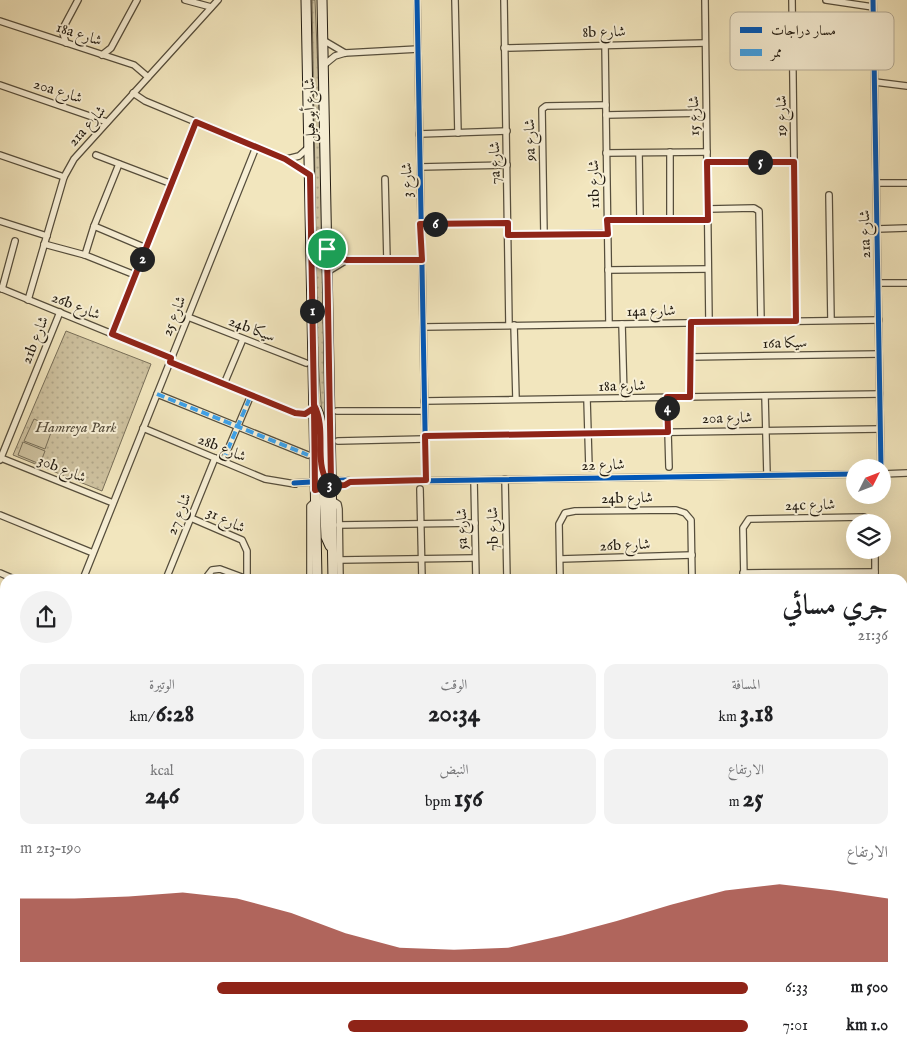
<!DOCTYPE html>
<html lang="ar">
<meta charset="utf-8">
<style>
body{margin:0;font-family:"IM FELL English",Amiri,serif;background:#f2f2f2;color:#202124;direction:rtl;height:100vh;display:flex;flex-direction:column;font-size:19px;white-space:nowrap}
*{box-sizing:border-box;margin:0}
p{font-size:16px;color:#757577}
.icon{flex:none;width:28px;height:28px;fill:none;stroke:currentColor;stroke-width:2;stroke-linecap:round;stroke-linejoin:round}
.map{position:relative;flex:1;overflow:hidden;direction:ltr}
.details{position:absolute;left:0px;top:574px;width:908px;height:481px;display:flex;flex-direction:column;background:#fff;border-radius:15px 15px 0 0;box-shadow:0 5px 20px #0002;direction:rtl}
.details>*{flex:none}
.needle{width:32px;rotate:48deg}
.fabs{position:absolute;left:846px;top:459px;display:grid;gap:10px}
.fabs a{display:grid;place-items:center;width:45px;height:45px;border-radius:50%;background:#fff;box-shadow:0 5px 20px #0002;font-size:25px}
.pin{position:absolute;display:grid;place-items:center;width:42px;height:42px;color:#fff;margin:-21px;border:2px solid #fff;border-radius:50%;box-shadow:0 1px 5px #0007}
.km{position:absolute;width:25px;height:25px;margin:-12px;border-radius:50%;background:#222;color:#fff;font-size:14px;line-height:25px;text-align:center}
.round{display:grid;place-items:center;flex:none;width:52px;height:52px;border-radius:26px;background:#f2f2f2}
.overview{display:flex;align-items:center;justify-content:space-between;height:85px;padding:0 20px}
h1{font-size:28px;font-weight:700;line-height:38px}
.figures{display:grid;grid-template-columns:repeat(3,1fr);gap:8px;height:85px;padding:5px 20px}
.figures div{display:grid;align-content:center;border-radius:12px;background:#f2f2f2;text-align:center}
.figures b{font-size:25px;font-weight:700}
.figures small{font-size:14px;font-weight:400}
.figures p{font-size:14px}
.chart{height:140px;padding:10px 20px}
.chart p{display:flex;justify-content:space-between}
.chart svg{width:100%;height:90px;margin-top:5px;fill:#8f2418;opacity:.7}
ul{padding:0 20px;list-style:none;font-size:16px}
li{display:grid;grid-template-columns:80px 60px 1fr;align-items:center;height:38px}
li i{height:12px;border-radius:6px;background:#8f2418}
.map>svg:first-child{display:block}
</style>
<div class="map">
<svg width="907" height="1054" viewBox="0 0 907 1054">
<defs>
<pattern id="grass-dots" width="8" height="8" patternUnits="userSpaceOnUse" patternTransform="scale(1.25)"><rect width="8" height="8" fill="#cfc3a1"/><path d="M2 2h.1M6 6h.1" fill="none" stroke="#b1a78a" stroke-width="1.8" stroke-linecap="round"/></pattern>
</defs>
<rect width="100%" height="100%" fill="#f2e6be"/>
<filter id="stains"><feTurbulence type="fractalNoise" baseFrequency=".004" numOctaves="4"/><feColorMatrix values="0 0 0 0 .2 0 0 0 0 .09 0 0 0 0 .02 0 0 0 .5 -.17"/></filter>
<radialGradient id="worn" r=".72"><stop offset=".6" stop-color="#630" stop-opacity="0"/><stop offset="1" stop-color="#630" stop-opacity=".3"/></radialGradient>
<g fill="url(#grass-dots)" stroke="#786f59">
<path d="M312 0H315L319 95 327 462H325L318 358Z"/>
<path d="M66 331 151 364 102 491 13 455Z"/>
</g>
<g fill="#cfc3a1" stroke="#786f59">
<path d="M34 419 53 427 45 449 24 441Z"/>
<path d="M23 442 45 451 40 464 18 455Z"/>
</g>
<g fill="none" stroke-linecap="round" stroke-linejoin="round">
<g stroke="#564e3c" stroke-width="8">
<g id="minor">
<path d="M185 0 211 7"/>
<path d="M417 0 426 481"/>
<path d="M455 0 458 133"/>
<path d="M504 0 509 325"/>
<path d="M705 0 709 322"/>
<path d="M792 0 796 321"/>
<path d="M826 0 873 7"/>
<path d="M873 0 881 468"/>
<path d="M0 21 134 65 148 77"/>
<path d="M323 40 345 53"/>
<path d="M66 43 62 30 78 0"/>
<path d="M605 44 609 324"/>
<path d="M504 48 705 43"/>
<path d="M102 55 111 48 137 0"/>
<path d="M324 65 335 56 345 53 418 49"/>
<path d="M875 82 907 86"/>
<path d="M0 85 107 122"/>
<path d="M133 93 145 101 285 159 310 175"/>
<path d="M606 115 706 113"/>
<path d="M419 134 507 131"/>
<path d="M606 153 707 152"/>
<path d="M639 153 640 220"/>
<path d="M0 155 64 177"/>
<path d="M96 155 172 184"/>
<path d="M287 159 299 156 309 147"/>
<path d="M707 162H794"/>
<path d="M420 167 507 165"/>
<path d="M385 179 387 260"/>
<path d="M877 183H907"/>
<path d="M829 195 831 320"/>
<path d="M708 209 754 208 759 211 761 321"/>
<path d="M607 220H708"/>
<path d="M670 220V152"/>
<path d="M0 221 47 236"/>
<path d="M420 224 508 223"/>
<path d="M94 226 146 248"/>
<path d="M877 229 907 228"/>
<path d="M508 235 608 233"/>
<path d="M544 235 542 109 546 106 606 105"/>
<path d="M44 244 85 255 135 275"/>
<path d="M327 250 336 257 347 260H422"/>
<path d="M85 255 94 226 119 164"/>
<path d="M608 270 708 269"/>
<path d="M327 272 345 261"/>
<path d="M878 283H907"/>
<path d="M0 288 171 358"/>
<path d="M2 289 15 241"/>
<path d="M28 300 64 177 74 159 218 0"/>
<path d="M188 317 306 363"/>
<path d="M622 324 624 398"/>
<path d="M514 325 516 399"/>
<path d="M423 327 879 320"/>
<path d="M112 334 196 122"/>
<path d="M690 357 879 354"/>
<path d="M170 362 295 413 305 414 314 409"/>
<path d="M224 384 243 339"/>
<path d="M157 394 308 455"/>
<path d="M765 396 767 475"/>
<path d="M667 397 669 467"/>
<path d="M690 397 691 323"/>
<path d="M587 399 589 468"/>
<path d="M424 401 880 394"/>
<path d="M337 411H424"/>
<path d="M143 428 265 479 295 484"/>
<path d="M425 436 880 429"/>
<path d="M338 441 425 439"/>
<path d="M1 458 113 503"/>
<path d="M0 460 60 312"/>
<path d="M223 461 251 395"/>
<path d="M882 474 907 473"/>
<path d="M505 479 507 579"/>
<path d="M474 480 476 579"/>
<path d="M294 483 345 480 354 482 855 474"/>
<path d="M317 486 345 485 350 482"/>
<path d="M420 489 422 579"/>
<path d="M332 500 338 504 339 509 340 579"/>
<path d="M0 515 93 553"/>
<path d="M191 518 242 540 247 551V579"/>
<path d="M339 525 475 523"/>
<path d="M560 559 692 555"/>
<path d="M340 560 475 558"/>
<path d="M0 573 14 579"/>
<path d="M743 573 875 572"/>
<path d="M83 579 256 147"/>
<path d="M166 579 215 458"/>
<path d="M205 579 212 570 220 569 247 579"/>
<path d="M310 579V506L316 500"/>
<path d="M560 579 559 524 565 513 575 511 676 510 685 513 691 520 692 579"/>
<path d="M744 579 743 528 749 519 864 517 873 522"/>
<path d="M875 579V550"/>
<path d="M0 625 5 628"/>
<path d="M902 631H907"/>
<path d="M0 652 5 655"/>
<path d="M0 832 5 834"/>
<path d="M902 853 904 740"/>
<path d="M0 873 5 875"/>
<path d="M0 909 5 912"/>
<path d="M0 952 5 955"/>
<path d="M0 998 5 999"/>
<path d="M104 1050 106 1054"/>
<path d="M192 1050 200 1054"/>
<path d="M255 1050V1054"/>
<path d="M538 1050V1054"/>
<path d="M595 1050V1054"/>
<path d="M858 1050V1054"/>
<path d="M159 1054 161 1050"/>
</g>
</g>
<g stroke="#221b11" stroke-width="11">
<g id="secondary">
<path d="M306 0 317 579"/>
<path d="M322 0 333 579"/>
<path d="M317 410C328 433 312 466 331 485"/>
<path d="M315 481 324 493 326 537 330 546"/>
<path d="M0 731 5 733"/>
<path d="M0 745 5 747"/>
<path d="M902 897H907"/>
<path d="M902 912H907"/>
<path d="M325 1050V1054"/>
<path d="M339 1050V1054"/>
</g>
</g>
<use href="#minor" stroke="#f7efd5" stroke-width="5.5"/>
<use href="#secondary" stroke="#f7efd5" stroke-width="9"/>
<g stroke="#3ea2ea" stroke-width="4" stroke-dasharray="8 4" stroke-linecap="butt">
<path d="M157 394 308 455"/>
<path d="M223 461 251 395"/>
</g>
<g stroke="#f7efd5" stroke-width="8">
<g id="cycleway">
<path d="M417 0 426 481"/>
<path d="M873 0 881 468"/>
<path d="M294 483 345 480 354 482 855 474"/>
</g>
</g>
<use href="#cycleway" stroke="#0057b8" stroke-width="5"/>
</g>
<g fill="none" stroke-linecap="round" stroke-linejoin="round">
<g stroke="#fff" stroke-width="10">
<path id="route" d="M196 122 285 159 310 175 314 405C327 429 314 461 327 481H331L327 249 336 257 347 260H422L420 224 508 223V235L608 234 607 220H708L707 162H794L796 321 691 322 690 397H667L668 432 425 436 426 480 350 482 345 485 319 486 322 488 315 490 314 408 305 414 295 413 170 362 171 358 112 334Z"/>
</g>
<use href="#route" stroke="#8f2418" stroke-width="6"/>
</g>
<g text-anchor="middle" dominant-baseline="central" stroke-width="4" stroke-linejoin="round" paint-order="stroke">
<g font-size="15" fill="#221b11" stroke="#f7efd5">
<text transform="translate(604 32) rotate(-1)">8b شارع</text>
<text transform="translate(79 34) rotate(18)">18a شارع</text>
<text transform="translate(58 91) rotate(18)">20a شارع</text>
<text transform="translate(310 110) rotate(-91)">شارع أبو هيل</text>
<text transform="translate(694 116) rotate(-91)">شارع 15</text>
<text transform="translate(781 116) rotate(-90)">شارع 19</text>
<text transform="translate(87 126) rotate(-48)">21a شارع</text>
<text transform="translate(530 140) rotate(-91)">9a شارع</text>
<text transform="translate(495 163) rotate(-91)">7a شارع</text>
<text transform="translate(407 180) rotate(-91)">شارع 3</text>
<text transform="translate(594 184) rotate(-91)">11b شارع</text>
<text transform="translate(865 234) rotate(-91)">21a شارع</text>
<text transform="translate(76 306) rotate(22)">26b شارع</text>
<text transform="translate(651 311) rotate(-1)">14a شارع</text>
<text transform="translate(174 316) rotate(-68)">شارع 25</text>
<text transform="translate(252 329) rotate(21)">24b سيكا</text>
<text transform="translate(35 340) rotate(-68)">21b شارع</text>
<text transform="translate(785 343) rotate(-1)">16a سيكا</text>
<text transform="translate(622 386) rotate(-1)">18a شارع</text>
<text transform="translate(727 418) rotate(-1)">20a شارع</text>
<text transform="translate(222 448) rotate(22)">28b شارع</text>
<text transform="translate(603 465) rotate(-1)">شارع 22</text>
<text transform="translate(62 469) rotate(22)">30b شارع</text>
<text transform="translate(627 498) rotate(-1)">24b شارع</text>
<text transform="translate(810 505) rotate(-1)">24c شارع</text>
<text transform="translate(179 514) rotate(-68)">شارع 27</text>
<text transform="translate(226 520) rotate(26)">شارع 31</text>
<text transform="translate(462 529) rotate(-91)">5a شارع</text>
<text transform="translate(493 529) rotate(-91)">7b شارع</text>
<text transform="translate(625 545) rotate(-2)">26b شارع</text>
</g>
<g font-size="15" font-style="italic" fill="#564d3c" stroke="#f7efd5">
<text x="76" y="427">Hamreya Park</text>
</g>
</g>
<rect x="730" y="12" width="164" height="58" rx="8" fill="#f7efd5" stroke="#b7af9a" stroke-width="1"/>
<rect x="740" y="27" width="22" height="6" fill="#0057b8"/>
<rect x="740" y="49" width="22" height="7" fill="#3ea2ea"/>
<g font-size="14" fill="#221b11">
<text x="771" y="35">مسار دراجات</text>
<text x="771" y="57">ممر</text>
</g>
<rect width="100%" height="100%" filter="url(#stains)"/>
<rect width="100%" height="100%" fill="url(#worn)"/>
</svg>
<div class="fabs">
<a><svg class="needle" viewBox="-14 -14 28 28"><path d="M0-13l5 13h-10z" fill="#e53935"/><path d="M0 13l5-13h-10z" fill="#757577"/></svg></a>
<a><svg class="icon" aria-label="layers" viewBox="0 0 24 24"><path d="M12 4l9 5-9 5-9-5zM3 14l9 5 9-5"/></svg></a>
</div>
<div class="pin" style="left:327px;top:249px;background:#1e9e55"><svg class="icon" aria-label="arrive" viewBox="0 0 24 24"><path d="M6 21V4h12l-3 4 3 4H6"/></svg></div>
<b class="km" style="left:312px;top:311px">1</b>
<b class="km" style="left:142px;top:259px">2</b>
<b class="km" style="left:329px;top:485px">3</b>
<b class="km" style="left:667px;top:408px">4</b>
<b class="km" style="left:760px;top:162px">5</b>
<b class="km" style="left:435px;top:224px">6</b>
<section class="details">
<div class="overview"><div><h1>جري مسائي</h1><p>21:36</p></div><a class="round"><svg class="icon" aria-label="share" viewBox="0 0 24 24"><path d="M12 15V3M7 8l5-5 5 5M5 13v7h14v-7"/></svg></a></div>
<div class="figures">
<div><p>المسافة</p><b>3.18<small> km</small></b></div>
<div><p>الوقت</p><b>20:34</b></div>
<div><p>الوتيرة</p><b>6:28<small> /km</small></b></div>
</div>
<div class="figures">
<div><p>الارتفاع</p><b>25<small> m</small></b></div>
<div><p>النبض</p><b>156<small> bpm</small></b></div>
<div><p>kcal</p><b>246</b></div>
</div>
<div class="chart"><p><span>الارتفاع</span>190–213 m</p>
<svg viewBox="0 0 160 44" preserveAspectRatio="none"><path d="M0 44V13L10 13L20 12L30 10L40 13L50 20L60 30L70 37L80 38L90 37L100 31L110 24L120 16L130 9L140 6L150 9L160 13V44z"/></svg>
</div>
<ul>
<li><b>500 m</b>6:33<i style="width:73%"></i></li>
<li><b>1.0 km</b>7:01<i style="width:55%"></i></li>
</ul>
</section>
</div>
